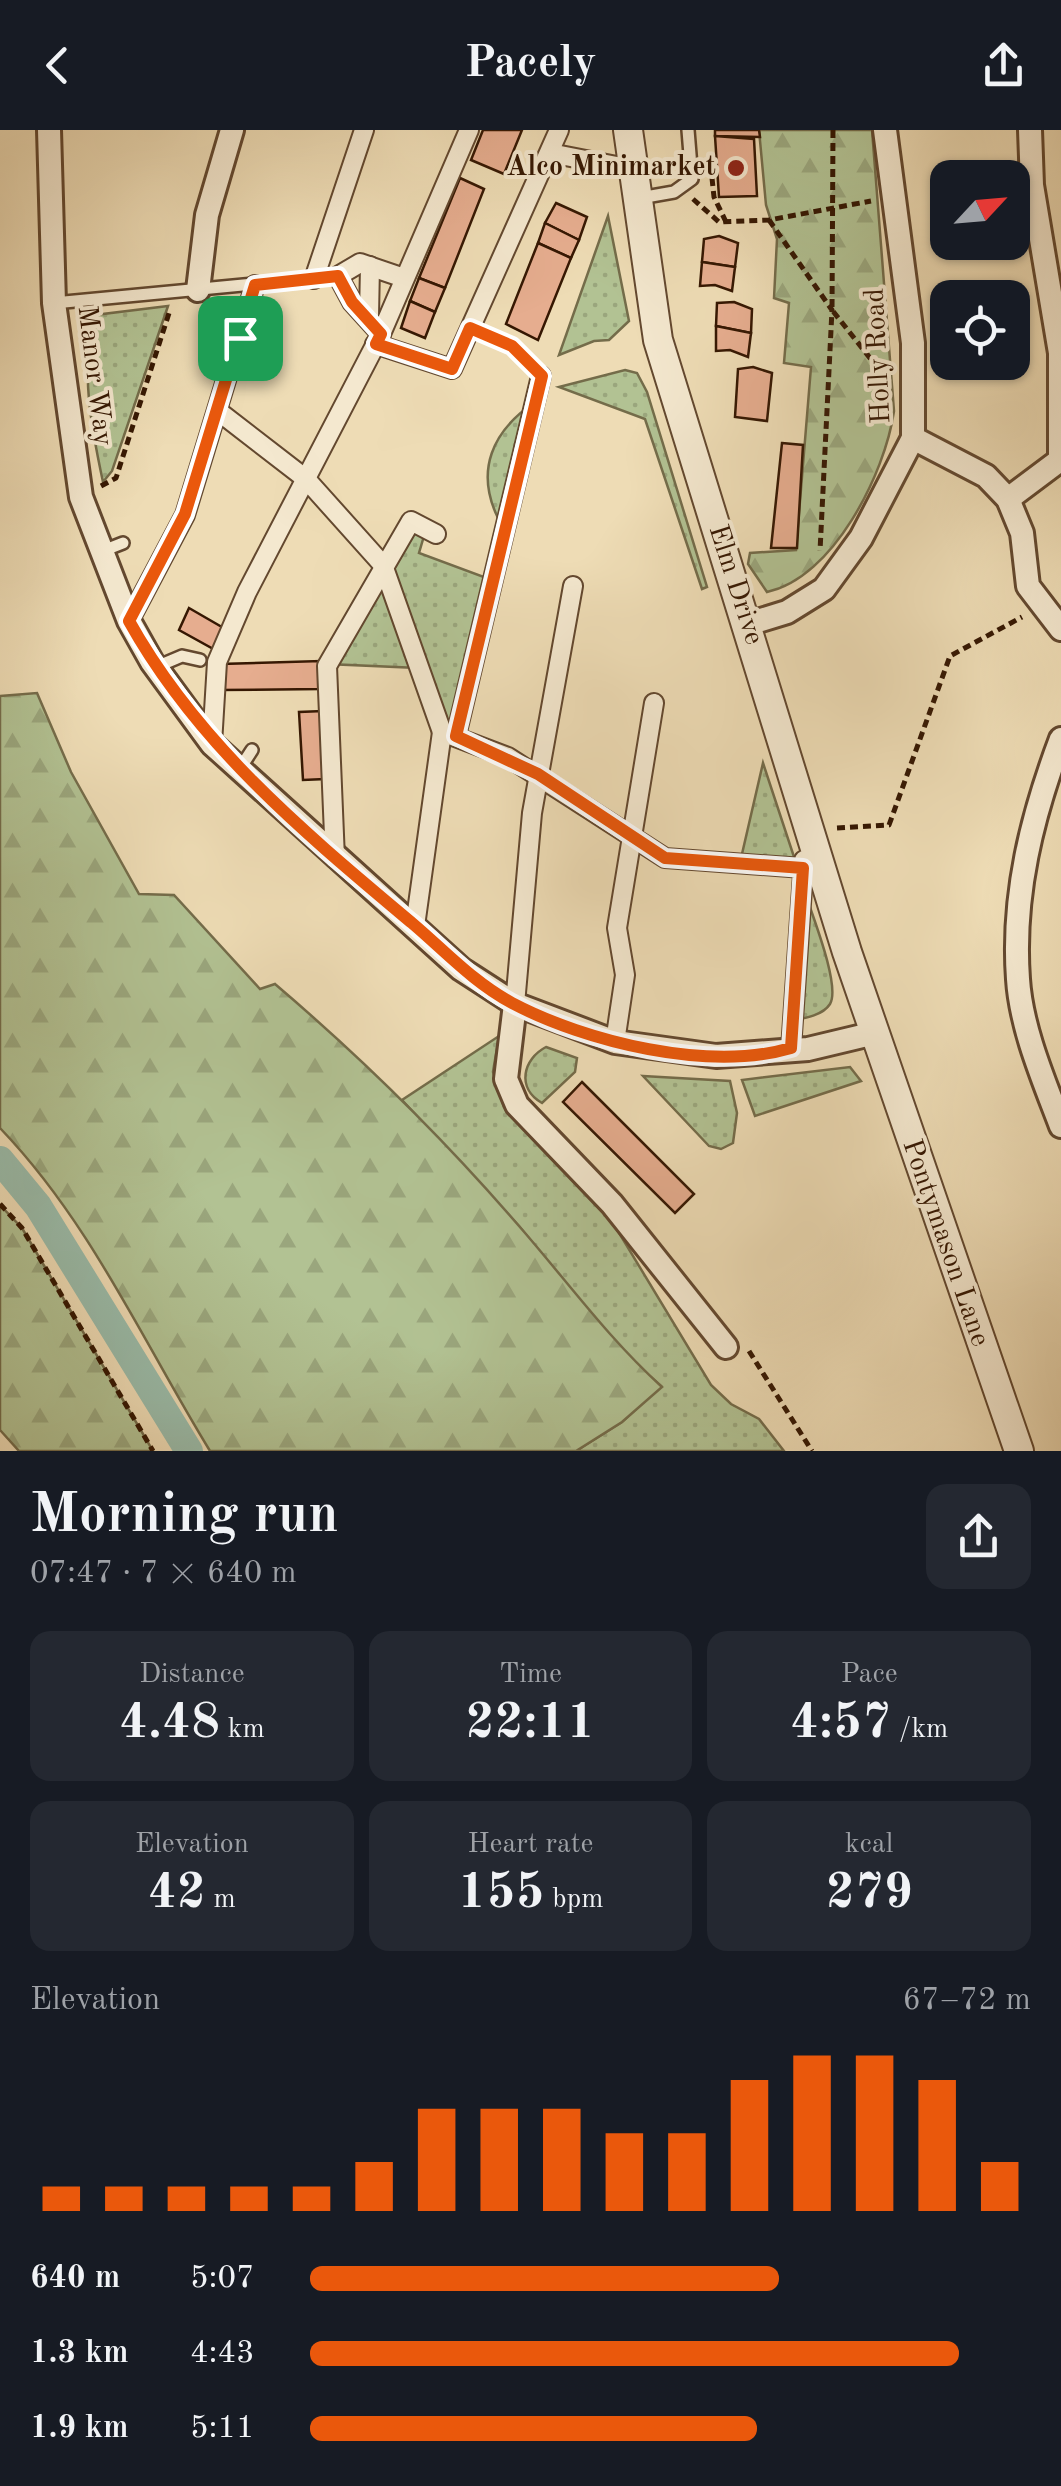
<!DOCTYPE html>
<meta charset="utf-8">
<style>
body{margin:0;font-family:"Old Standard TT",serif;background:#242831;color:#f1f3f6;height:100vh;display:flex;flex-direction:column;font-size:38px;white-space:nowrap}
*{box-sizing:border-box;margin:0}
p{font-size:32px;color:#9ea1a6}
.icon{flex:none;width:55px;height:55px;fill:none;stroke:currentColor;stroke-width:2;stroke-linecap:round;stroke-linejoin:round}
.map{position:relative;height:1321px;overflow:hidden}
.panel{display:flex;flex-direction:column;background:#171b24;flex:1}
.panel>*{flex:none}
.needle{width:65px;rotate:64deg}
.fabs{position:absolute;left:930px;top:30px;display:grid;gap:20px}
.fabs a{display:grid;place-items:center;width:100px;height:100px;border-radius:20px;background:#171b24;box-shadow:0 2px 8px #0004;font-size:50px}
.pin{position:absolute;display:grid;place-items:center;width:85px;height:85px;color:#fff;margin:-42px;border-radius:20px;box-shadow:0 5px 15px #0006}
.round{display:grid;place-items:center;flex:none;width:105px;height:105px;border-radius:20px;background:#242831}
.head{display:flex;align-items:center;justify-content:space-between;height:170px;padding:0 30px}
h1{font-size:55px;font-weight:700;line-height:75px}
.figures{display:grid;grid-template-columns:repeat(3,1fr);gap:15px;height:170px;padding:10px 30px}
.figures div{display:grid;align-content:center;border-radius:20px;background:#242831;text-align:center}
.figures b{font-size:50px;font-weight:700}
.figures small{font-size:28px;font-weight:400}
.figures p{font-size:28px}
.chart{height:280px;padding:20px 30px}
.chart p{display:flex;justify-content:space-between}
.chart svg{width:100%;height:180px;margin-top:10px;stroke:#ea580c;stroke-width:6}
ul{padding:0 30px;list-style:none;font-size:32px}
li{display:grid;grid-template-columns:160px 120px 1fr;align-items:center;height:75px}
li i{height:25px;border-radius:12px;background:#ea580c}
header{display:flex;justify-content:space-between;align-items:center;height:130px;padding:0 30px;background:#171b24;font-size:45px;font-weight:700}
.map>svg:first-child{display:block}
</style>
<header><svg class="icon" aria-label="back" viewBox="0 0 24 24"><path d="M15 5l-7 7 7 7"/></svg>Pacely<svg class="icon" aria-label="share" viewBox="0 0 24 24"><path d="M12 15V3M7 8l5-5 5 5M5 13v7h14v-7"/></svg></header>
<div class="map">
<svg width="1061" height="1321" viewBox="0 0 1061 1321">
<defs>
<pattern id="grass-dots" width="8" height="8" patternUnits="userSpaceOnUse" patternTransform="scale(2.5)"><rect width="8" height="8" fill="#b2c293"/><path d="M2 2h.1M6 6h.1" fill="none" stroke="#9aa67d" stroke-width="1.8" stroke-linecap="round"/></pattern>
<pattern id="forest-firs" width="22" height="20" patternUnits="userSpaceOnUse" patternTransform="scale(2.5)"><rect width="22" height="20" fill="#b2c293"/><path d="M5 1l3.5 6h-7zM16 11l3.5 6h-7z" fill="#9aa67d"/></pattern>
</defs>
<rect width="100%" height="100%" fill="#eedcb5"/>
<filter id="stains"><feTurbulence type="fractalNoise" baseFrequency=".002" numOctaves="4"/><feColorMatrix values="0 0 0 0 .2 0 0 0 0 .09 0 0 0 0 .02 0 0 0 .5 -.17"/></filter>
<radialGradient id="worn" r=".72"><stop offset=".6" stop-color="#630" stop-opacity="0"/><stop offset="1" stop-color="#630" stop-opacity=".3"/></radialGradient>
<g fill="url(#grass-dots)" stroke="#746c4a" stroke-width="2.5">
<path d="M608 86 629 191 609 210 594 211 559 225Z"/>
<path d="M168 176 112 341 103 352C91 296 80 240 95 185Z"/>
<path d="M625 240 637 243 647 262 707 457 702 459 645 289 559 257Z"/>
<path d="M535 272 507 388H498C475 341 492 301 535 272Z"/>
<path d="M411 391 426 399 419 423 492 450 456 606 442 602 418 538 328 534Z"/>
<path d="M763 633 796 733 742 724Z"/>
<path d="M804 760C811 782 841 856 830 874 823 885 806 888 794 890Z"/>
<path d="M499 906 493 942 504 977 604 1078 711 1255 731 1274 759 1289 784 1321H576L622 1292 661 1256 619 1219 519 1096 402 970Z"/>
<path d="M546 917 577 928 575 942 542 973C516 958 523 929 546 917Z"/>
<path d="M850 937 861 951 755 986 742 950Z"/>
<path d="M643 946 730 951 737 983 733 1013 721 1019 709 1016Z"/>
</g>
<g fill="url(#forest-firs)" stroke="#746c4a" stroke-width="2.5">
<path d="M759 0H872L894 281C885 344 833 448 767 462L748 434 750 423 796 420 811 237 784 233 789 173 774 168 777 109 766 75Z"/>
<path d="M37 563 71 642 139 764 174 765 260 859 275 854C363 929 444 1009 519 1096 567 1151 608 1208 662 1257L622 1292 576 1321H210C142 1210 91 1093 0 998V566Z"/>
<path d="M0 1075 22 1098 153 1321H19L0 1300Z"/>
</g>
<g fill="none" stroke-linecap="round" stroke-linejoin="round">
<path stroke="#9abcaa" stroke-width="28" d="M0 1030 38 1076 189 1321"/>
</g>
<g fill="#e6ad8f" stroke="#351702" stroke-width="2.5">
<path d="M483 0H522L504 44 471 30Z"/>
<path d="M715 0H759L760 7 715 6Z"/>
<path d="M715 6 754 9 757 66 719 67Z"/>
<path d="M460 48 484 59 445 158 419 148Z"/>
<path d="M556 73 587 87 579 110 545 93Z"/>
<path d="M545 93 579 110 571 128 538 113Z"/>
<path d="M719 106 738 113 735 137 702 132 704 109Z"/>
<path d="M538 113 571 128 538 210 506 194Z"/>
<path d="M702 132 735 137 732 161 715 155 700 156Z"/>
<path d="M419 148 445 158 435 182 410 171Z"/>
<path d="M410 171 435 182 425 208 401 198Z"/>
<path d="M734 172 752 179 751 203 716 196 717 173Z"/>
<path d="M716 196 751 203 748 227 730 220 716 221Z"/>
<path d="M753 237 772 243 767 291 735 287 738 239Z"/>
<path d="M782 313 803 315 797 418H771Z"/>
<path d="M189 478 227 500 217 521 179 500Z"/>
<path d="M321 531V559L219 560 220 534Z"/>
<path d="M323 581 325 649 303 650 299 582Z"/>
<path d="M582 952 694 1064 675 1083 563 972Z"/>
</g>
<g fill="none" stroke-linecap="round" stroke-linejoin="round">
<g stroke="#63482f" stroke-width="16">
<g id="service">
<path d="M640 68 674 62 692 49 688 0"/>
<path d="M54 173 338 146"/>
<path d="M100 422 123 413"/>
<path d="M156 537 182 526 200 530"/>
<path d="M239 640 252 620"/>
</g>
</g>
<g stroke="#63482f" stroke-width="22">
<g id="pedestrian">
<path d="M550 23 632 39"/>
<path d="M314 149 364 0"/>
<path d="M369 186 370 136"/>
<path d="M381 204 352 172 338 146 360 133 404 148"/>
<path d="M375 214 452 239 559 0"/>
<path d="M218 281 306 349 383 435 442 602 508 627 665 728 803 738"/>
<path d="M129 491 185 385 255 155"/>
<path d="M456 606 541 246"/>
<path d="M212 614 217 532 247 462 381 204 469 0"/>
<path d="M335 729 327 536 411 391 436 404"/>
<path d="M415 796 442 602"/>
<path d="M515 874 532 683 573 456"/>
<path d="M615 912 625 845 617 798 654 573"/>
<path d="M791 919 804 730"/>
</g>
</g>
<g stroke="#63482f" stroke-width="28">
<g id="minor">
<path d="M49 0 54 173 81 367 129 491 152 532 212 614 461 839 515 874 615 912 716 926 808 919 875 903"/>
<path d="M198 160 207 85 232 0"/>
<path d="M913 308 986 346 1008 369 1022 403 1028 456 1061 499"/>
<path d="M1008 369 1060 330V223L1032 55 1030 0"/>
<path d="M748 494 787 482 824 459 861 408 913 308V213L885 0"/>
<path d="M1061 609C1032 686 1012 765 1018 849 1021 898 1044 951 1061 996"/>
<path d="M515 874 506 949 517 975 612 1074 726 1217"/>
</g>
</g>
<g stroke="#63482f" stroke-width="32">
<path id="tertiary" d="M628 0 658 210 847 822 1019 1321"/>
</g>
<g stroke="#351702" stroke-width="5" stroke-dasharray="8 5" stroke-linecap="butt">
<path d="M833 0 832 180 889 252"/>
<path d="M712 48 714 67 726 92"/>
<path d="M693 69 719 92 769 90 871 71"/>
<path d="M769 90 832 180 820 421"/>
<path d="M489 206 512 216 529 233"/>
<path d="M101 356 116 348 170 180"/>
<path d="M837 698 889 695 950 526 1022 487"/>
<path d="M0 1074 22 1098 153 1321"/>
<path d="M749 1221 812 1321"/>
</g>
<use href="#service" stroke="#f4e8cf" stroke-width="11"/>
<use href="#pedestrian" stroke="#f4e8cf" stroke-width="18"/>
<use href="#minor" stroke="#f4e8cf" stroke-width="22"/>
<use href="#tertiary" stroke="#f4e8cf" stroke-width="28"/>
</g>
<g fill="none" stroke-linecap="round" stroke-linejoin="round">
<g stroke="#fff" stroke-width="20">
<path id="route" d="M338 146 352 172 381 204 376 214 452 239 470 198 512 216 542 246 456 606 538 644 665 728 803 738 791 918C709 942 586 912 512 873 473 852 445 821 412 793 305 703 198 615 129 491L185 384 255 155Z"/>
</g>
<use href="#route" stroke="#ea580c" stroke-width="12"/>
</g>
<circle fill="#8f2418" stroke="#f4e8cf" stroke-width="4" cx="736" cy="38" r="10"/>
<g text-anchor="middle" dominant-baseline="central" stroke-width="8" stroke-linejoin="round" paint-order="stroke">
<g font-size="28" font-weight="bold" fill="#351702" stroke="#f4e8cf" text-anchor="end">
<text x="716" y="38">Alco Minimarket</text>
</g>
<g font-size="28" fill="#351702" stroke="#f4e8cf">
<text transform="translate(879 226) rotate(-93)">Holly Road</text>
<text transform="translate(94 246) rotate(83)">Manor Way</text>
<text transform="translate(735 455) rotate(72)">Elm Drive</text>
<text transform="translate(945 1113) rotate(71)">Pontymason Lane</text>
</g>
</g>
<rect width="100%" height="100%" filter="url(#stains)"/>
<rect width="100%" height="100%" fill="url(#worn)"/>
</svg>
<div class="fabs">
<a><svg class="needle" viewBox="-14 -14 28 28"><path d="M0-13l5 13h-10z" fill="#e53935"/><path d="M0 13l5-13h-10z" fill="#9ea1a6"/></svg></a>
<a><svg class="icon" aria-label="locate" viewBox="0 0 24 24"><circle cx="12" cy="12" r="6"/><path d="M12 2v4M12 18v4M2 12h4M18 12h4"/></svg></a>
</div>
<div class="pin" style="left:240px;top:208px;background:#1e9e55"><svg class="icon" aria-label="arrive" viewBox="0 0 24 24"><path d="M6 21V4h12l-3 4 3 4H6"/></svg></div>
</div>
<section class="panel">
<div class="head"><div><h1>Morning run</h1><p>07:47 · 7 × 640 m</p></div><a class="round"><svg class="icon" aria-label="share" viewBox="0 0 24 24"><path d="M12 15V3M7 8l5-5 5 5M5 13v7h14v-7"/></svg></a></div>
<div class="figures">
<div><p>Distance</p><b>4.48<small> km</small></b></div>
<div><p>Time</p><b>22:11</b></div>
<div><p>Pace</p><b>4:57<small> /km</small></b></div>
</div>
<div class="figures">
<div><p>Elevation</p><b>42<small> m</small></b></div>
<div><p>Heart rate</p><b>155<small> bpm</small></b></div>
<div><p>kcal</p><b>279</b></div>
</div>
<div class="chart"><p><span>Elevation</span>67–72 m</p>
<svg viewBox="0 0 160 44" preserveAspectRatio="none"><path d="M5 44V38M15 44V38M25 44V38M35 44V38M45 44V38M55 44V32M65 44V19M75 44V19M85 44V19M95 44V25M105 44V25M115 44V12M125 44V6M135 44V6M145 44V12M155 44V32"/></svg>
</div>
<ul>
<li><b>640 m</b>5:07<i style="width:65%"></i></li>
<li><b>1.3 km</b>4:43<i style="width:90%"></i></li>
<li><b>1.9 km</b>5:11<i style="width:62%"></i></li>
</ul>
</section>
